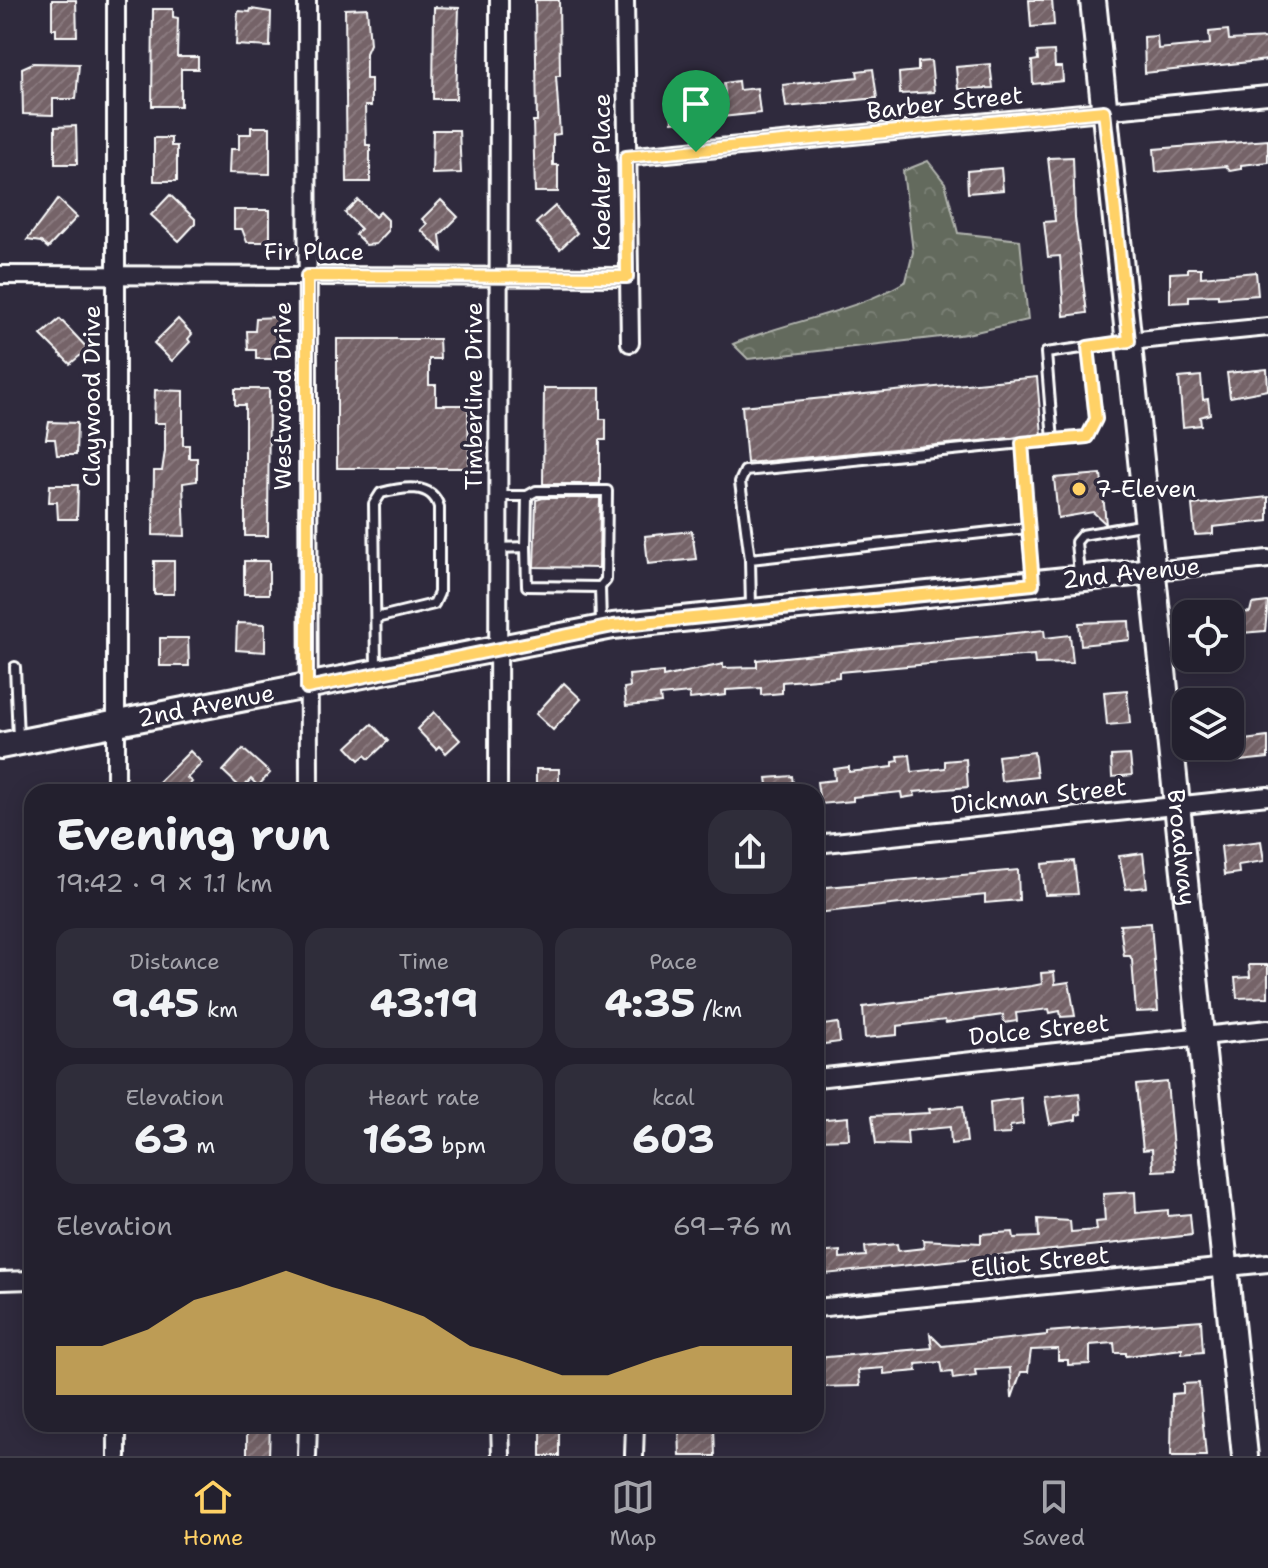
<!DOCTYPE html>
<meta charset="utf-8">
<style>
body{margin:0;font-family:"Shantell Sans",sans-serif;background:#2f2d3a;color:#f1f3f6;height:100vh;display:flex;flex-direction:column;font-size:30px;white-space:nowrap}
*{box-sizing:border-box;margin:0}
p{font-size:26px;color:#a3a3aa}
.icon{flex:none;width:44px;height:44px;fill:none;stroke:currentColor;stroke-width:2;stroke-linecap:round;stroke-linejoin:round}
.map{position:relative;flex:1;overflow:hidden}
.side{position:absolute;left:24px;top:784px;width:800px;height:648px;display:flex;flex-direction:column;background:#23202e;border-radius:24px;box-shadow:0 4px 20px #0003,0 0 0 2px #403e4a}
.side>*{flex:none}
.controls{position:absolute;left:1172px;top:600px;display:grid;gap:16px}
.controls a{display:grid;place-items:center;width:72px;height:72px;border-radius:16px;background:#23202e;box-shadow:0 4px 20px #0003,0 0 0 2px #403e4a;font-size:40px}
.pin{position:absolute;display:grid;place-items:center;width:68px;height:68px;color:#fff;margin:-82px -34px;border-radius:50% 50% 50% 0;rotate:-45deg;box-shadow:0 0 8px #0007}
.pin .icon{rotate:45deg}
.round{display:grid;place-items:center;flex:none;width:84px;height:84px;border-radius:24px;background:#2f2d3a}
.summary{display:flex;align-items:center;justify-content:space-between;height:136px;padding:0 32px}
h1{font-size:44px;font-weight:700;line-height:60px}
.stats{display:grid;grid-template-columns:repeat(3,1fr);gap:12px;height:136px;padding:8px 32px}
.stats div{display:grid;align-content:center;border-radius:20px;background:#2f2d3a;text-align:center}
.stats b{font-size:40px;font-weight:700}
.stats small{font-size:22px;font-weight:400}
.stats p{font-size:22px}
.chart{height:224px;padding:16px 32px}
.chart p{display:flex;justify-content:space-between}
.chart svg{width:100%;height:144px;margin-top:8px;fill:#ffd166;opacity:.7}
.dock{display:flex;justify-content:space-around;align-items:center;height:112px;border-top:2px solid #403e4a;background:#23202e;font-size:22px;color:#a3a3aa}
.dock a{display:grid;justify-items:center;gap:4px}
.dock .selected{color:#ffd166}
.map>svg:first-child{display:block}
</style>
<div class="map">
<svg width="1268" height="1456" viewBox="0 0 1268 1456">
<defs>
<pattern id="forest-crowns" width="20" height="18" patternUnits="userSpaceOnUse" patternTransform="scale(2)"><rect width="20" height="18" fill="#636a5d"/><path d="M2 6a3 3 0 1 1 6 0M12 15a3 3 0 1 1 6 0" fill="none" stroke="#7a8075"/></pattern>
<pattern id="building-hatch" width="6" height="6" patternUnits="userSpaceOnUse" patternTransform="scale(2)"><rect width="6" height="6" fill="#756368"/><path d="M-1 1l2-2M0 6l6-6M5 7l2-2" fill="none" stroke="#8a7a7f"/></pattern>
</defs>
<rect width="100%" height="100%" fill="#2f2a3d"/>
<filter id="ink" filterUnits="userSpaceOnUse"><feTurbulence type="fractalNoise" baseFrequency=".0125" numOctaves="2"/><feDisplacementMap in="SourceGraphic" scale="16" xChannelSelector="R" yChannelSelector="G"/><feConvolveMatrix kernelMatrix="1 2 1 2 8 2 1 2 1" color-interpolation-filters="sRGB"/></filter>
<g filter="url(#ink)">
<path fill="url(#forest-crowns)" stroke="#b1b4ae" stroke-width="2" d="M928 161 945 183 958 233 1020 240 1028 320 967 334 748 359 733 344C790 320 854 313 906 281L913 252 903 171Z"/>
<g fill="url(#building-hatch)" stroke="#fff" stroke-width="2">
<path d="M52 0H76L77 36H56V29H52Z"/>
<path d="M535 0H559L560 76H556L560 134 553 135V165H558V192H535L533 121H537Z"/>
<path d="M1029 0H1052L1054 25 1031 27Z"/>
<path d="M434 7 459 8 456 99H433Z"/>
<path d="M367 8 370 44 366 53V79H371V106H365L366 145H370V182H347L345 9Z"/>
<path d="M153 9H173V17L178 18 177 57H198V69H181V106H152Z"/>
<path d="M251 9 271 12 270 47 236 45 238 11 250 12Z"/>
<path d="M1228 30 1229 40 1268 38V60L1145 73 1144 37 1157 36 1158 49 1210 44 1209 32Z"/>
<path d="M1054 51 1055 67H1062L1063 81 1033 84 1032 61 1038 60 1037 52Z"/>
<path d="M931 61 934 92 900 94 899 73 918 71V62Z"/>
<path d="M33 63 79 64 76 99H53V115L23 114 22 68Z"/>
<path d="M990 64 993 88 958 89 956 67Z"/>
<path d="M873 69 877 98 786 107 783 85 858 77 857 71Z"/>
<path d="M738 81 739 90 757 88 760 113 672 122 670 93 683 92 684 97 725 94 724 83Z"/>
<path d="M76 126 77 164H55V127Z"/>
<path d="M251 127H270V174L229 173 230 149H239V134H251Z"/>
<path d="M433 130H459L461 173 432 174Z"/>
<path d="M154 138H171V146H177V181H154Z"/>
<path d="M1268 140V162L1241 165V169L1230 171 1226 166 1156 172 1154 149Z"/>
<path d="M1073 157 1075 218 1087 313 1064 316 1060 256 1048 257 1044 222 1055 221 1048 158Z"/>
<path d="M1001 168 1003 190 968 193 967 171Z"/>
<path d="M170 195 195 219V224L179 241 151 215Z"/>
<path d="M58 199 77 217 48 248 41 242 27 240Z"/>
<path d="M358 200 375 217 380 212 388 220V231L376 244 366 245 355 234 361 229 345 213Z"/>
<path d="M441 200 458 217 440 235 442 251 421 230 427 224 422 219Z"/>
<path d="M555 206 577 233 560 249 536 223Z"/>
<path d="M234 210H270V242H247L242 229H234Z"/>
<path d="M1188 268H1201V277L1256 272 1258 295 1218 298V295L1189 296V302L1170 303V273L1188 272Z"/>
<path d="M278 317 279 359H256V350H248L247 331H255L256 318Z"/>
<path d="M60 319 88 349 70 364 41 335Z"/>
<path d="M178 319 192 334 188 339 190 342 172 361 154 343Z"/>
<path d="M337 339H439L440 359H429V385H436V405H468L469 468H337Z"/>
<path d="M1267 369 1268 390 1230 397 1227 373Z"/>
<path d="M1201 376 1203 400 1208 399 1210 414 1200 417 1201 425 1183 427 1179 378Z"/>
<path d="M1037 377 1042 435 747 463 742 406Z"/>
<path d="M544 388H600V419H606V440H600V484H543Z"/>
<path d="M235 389H269L268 536H245V405H235Z"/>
<path d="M155 390 183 391V445H189V458H197V481L183 483 185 536 153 535 154 471H162L165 451V423H154Z"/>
<path d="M49 422 77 423 76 455H57L55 439H46Z"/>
<path d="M1101 474 1106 524 1093 512 1058 518 1054 478Z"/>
<path d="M50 485H78L77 519H58L57 502H49Z"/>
<path d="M1268 497V521L1213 527V534L1195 535 1192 505Z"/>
<path d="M543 498H600L599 568 534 567 536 500Z"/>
<path d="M692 531 696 559 648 564 645 536Z"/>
<rect x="154" y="561" width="20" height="33"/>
<rect x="244" y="561" width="25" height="33"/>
<path d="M1268 602 1265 631 1230 634V614L1250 612 1252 604Z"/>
<path d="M1129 621 1130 640 1081 645 1079 623Z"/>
<path d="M237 623 265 624V652L236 650Z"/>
<path d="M1044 630 1045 638 1070 635 1073 663 1035 664 1034 655 839 672V677L782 682V693L761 695V688L726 690V695L690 699 689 693 660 696 661 703 626 706 624 688 630 687 629 675 663 672V677L723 664V668L757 667V660Z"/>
<path d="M160 638H188L189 666H160Z"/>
<path d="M564 683 581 699 553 730 536 714Z"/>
<path d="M1127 690 1130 723 1107 725 1104 692Z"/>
<path d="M434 712 460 740 446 753 439 746 436 749 417 729Z"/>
<path d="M372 724 388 741 369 759 365 755 359 760 347 747Z"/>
<path d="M1268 737V758L1212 764 1210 746H1230V742Z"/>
<path d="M243 749 270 773 258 786 251 779 242 789 223 771Z"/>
<path d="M190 751 202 763 187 778 192 782 182 792H163L156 785Z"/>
<path d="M1034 752 1037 777 1001 781 998 756Z"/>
<path d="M910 755 912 772 945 768V761L966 759 968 787 914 792 915 796 902 798 901 792 853 797V801L820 804 817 782 835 780 834 769 849 767V772L893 767V762L899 761 898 756Z"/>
<path d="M1130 755 1132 775 1112 777 1111 756Z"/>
<rect x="536" y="769" width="23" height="23"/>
<path d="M792 776 794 792H769L767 778Z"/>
<path d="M1261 841 1264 861 1238 865 1239 873 1224 875 1221 846Z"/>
<path d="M1143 853 1147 887 1126 889 1119 856Z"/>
<path d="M1074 861 1078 894 1045 895 1042 864Z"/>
<path d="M1018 870 1019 900 985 903V895L816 913V888Z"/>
<path d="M1151 923 1158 1011 1136 1012 1132 960 1130 956H1124L1120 925Z"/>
<path d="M1249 965H1268V997L1237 998 1235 978 1250 977Z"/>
<path d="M1054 972 1055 984 1069 982 1075 1016 1061 1017 1060 1011 1050 1013 1049 1009 1016 1013 1017 1021 1004 1023 1003 1015 946 1023 945 1020 897 1026V1035L865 1038 863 1007 1032 986 1042 984 1041 973Z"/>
<path d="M838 1023 840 1042 816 1045V1026Z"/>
<path d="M1167 1082 1175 1170 1153 1171 1152 1149 1143 1150 1136 1085Z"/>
<path d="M1079 1093 1081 1114 1076 1115V1120L1050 1124 1045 1097Z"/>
<path d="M1021 1098 1023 1124 1010 1126V1134L992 1135 990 1102Z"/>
<path d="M963 1106 967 1142 951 1144 950 1127 907 1131 908 1145 876 1144 872 1116 930 1113 929 1109Z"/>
<path d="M848 1117 849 1139 817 1140 816 1120Z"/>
<path d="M1135 1192 1136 1213 1168 1210V1216L1190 1214 1192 1235 816 1275V1253L840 1251V1258L866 1256 865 1247 897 1244 898 1251 924 1248 923 1240 981 1243V1234L1013 1232 1014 1238 1039 1237 1038 1219 1070 1221 1071 1232 1097 1230 1096 1222 1105 1221 1103 1194Z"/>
<path d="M1201 1320 1203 1352 1182 1354V1349L1126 1356V1353H1115L1114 1343 1090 1345V1364L1068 1365V1360H1058V1349L1031 1350 1028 1372H1021L1012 1398 1010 1368 975 1370 976 1376 953 1379 952 1372 943 1373 941 1362 916 1364 917 1371 884 1374V1368L858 1370 860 1386 819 1387 816 1358 932 1348 930 1334 942 1346 1047 1335V1332Z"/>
<path d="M1199 1383 1206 1456H1171L1172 1394 1183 1393V1384Z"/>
<path d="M247 1424H270L269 1456H247Z"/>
<rect x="541" y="1424" width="18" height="32"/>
<path d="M714 1427 715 1456H680L679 1428Z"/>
</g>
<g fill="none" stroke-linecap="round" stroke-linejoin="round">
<g stroke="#fff" stroke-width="14">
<g id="lane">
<path d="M1053 441 1087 437 1096 419 1088 347"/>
<path d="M498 496H527L526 547"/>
<path d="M527 496 536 491H607L606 580 600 587"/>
<path d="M1027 528 1022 443 1053 441 1046 353 1125 342"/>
<path d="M497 548 526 547 527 586 600 587 601 624"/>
<path d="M750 559 740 482 745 471 1022 443"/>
<path d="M1079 574 1076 542 1082 535 1146 524"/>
<path d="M751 608 750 559 1027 528 1033 579"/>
<path d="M376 618 434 604 439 593V507C432 482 403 487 381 493L374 504 376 670"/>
<path d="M15 667 18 738"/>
</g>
</g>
<g stroke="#fff" stroke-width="22">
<g id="street">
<path d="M307 0 309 792"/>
<path d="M625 0 630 343"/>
<path d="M626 157 1268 95"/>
<path d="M0 275 627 277"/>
<path d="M1129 341 1268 327"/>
<path d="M1154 571 1268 559"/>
<path d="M116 792V0"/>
<path d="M498 792 499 0"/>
<path d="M816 844 1268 796"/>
<path d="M816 1078 1268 1029"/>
<path d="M0 1281 32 1280"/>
<path d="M816 1308 1268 1263"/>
<path d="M117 1424V1456"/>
<path d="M500 1424 501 1456"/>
<path d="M307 1456 308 1424"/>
<path d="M634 1456 635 1424"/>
</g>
</g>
<g stroke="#fff" stroke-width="30">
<g id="secondary">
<path id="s1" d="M1093 0 1245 1456"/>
<path id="s2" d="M0 746 613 626 1154 571"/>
</g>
</g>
<use href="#lane" stroke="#2f2a3d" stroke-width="8"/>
<use href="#street" stroke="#2f2a3d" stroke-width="16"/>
<use href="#secondary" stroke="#2f2a3d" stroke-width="24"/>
</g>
</g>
<g fill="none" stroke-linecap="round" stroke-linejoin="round" filter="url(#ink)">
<g stroke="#fff" stroke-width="16">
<path id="route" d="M1104 111 1129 341 1088 347 1096 419 1087 437 1022 443 1033 584 613 626 307 688V276L627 277 626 157Z"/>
</g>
<use href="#route" stroke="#ffd166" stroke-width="10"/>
</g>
<circle fill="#ffd166" stroke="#2f2a3d" stroke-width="3" cx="1079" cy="489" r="8"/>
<g text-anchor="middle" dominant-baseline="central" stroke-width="7" stroke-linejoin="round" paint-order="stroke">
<g font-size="24" fill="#fff" stroke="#2f2a3d">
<text transform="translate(945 103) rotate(-6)">Barber Street</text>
<text transform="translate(602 172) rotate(-90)">Koehler Place</text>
<text x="314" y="252">Fir Place</text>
<text transform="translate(92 396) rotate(-90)">Claywood Drive</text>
<text transform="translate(283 396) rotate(-90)">Westwood Drive</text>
<text transform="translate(474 396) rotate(-90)">Timberline Drive</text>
<text transform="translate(1131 573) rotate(-6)">2nd Avenue</text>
<text stroke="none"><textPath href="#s2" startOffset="210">2nd Avenue</textPath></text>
<text transform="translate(1039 796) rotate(-6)">Dickman Street</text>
<text stroke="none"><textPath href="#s1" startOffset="852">Broadway</textPath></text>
<text transform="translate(1039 1030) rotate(-6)">Dolce Street</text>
<text transform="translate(1040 1262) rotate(-6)">Elliot Street</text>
</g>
<g font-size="24" fill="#fff" stroke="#2f2a3d" text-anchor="start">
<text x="1095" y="489">7-Eleven</text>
</g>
</g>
</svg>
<div class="controls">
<a><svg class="icon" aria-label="locate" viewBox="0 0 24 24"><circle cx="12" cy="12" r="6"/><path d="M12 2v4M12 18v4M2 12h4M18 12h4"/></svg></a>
<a><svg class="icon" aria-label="layers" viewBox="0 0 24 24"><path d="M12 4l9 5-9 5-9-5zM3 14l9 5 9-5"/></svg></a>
</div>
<div class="pin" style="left:696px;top:152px;background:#1e9e55"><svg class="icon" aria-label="arrive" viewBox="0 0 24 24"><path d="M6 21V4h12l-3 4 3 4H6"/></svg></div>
<section class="side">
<div class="summary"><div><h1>Evening run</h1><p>19:42 · 9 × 1.1 km</p></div><a class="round"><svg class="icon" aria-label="share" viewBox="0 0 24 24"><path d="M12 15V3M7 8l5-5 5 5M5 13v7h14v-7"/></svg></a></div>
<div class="stats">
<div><p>Distance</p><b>9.45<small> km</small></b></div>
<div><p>Time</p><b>43:19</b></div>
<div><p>Pace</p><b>4:35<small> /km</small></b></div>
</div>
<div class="stats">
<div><p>Elevation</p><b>63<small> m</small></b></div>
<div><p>Heart rate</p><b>163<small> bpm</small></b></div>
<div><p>kcal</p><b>603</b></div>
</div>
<div class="chart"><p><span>Elevation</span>69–76 m</p>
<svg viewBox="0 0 160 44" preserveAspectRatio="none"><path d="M0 44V29L10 29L20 24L30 15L40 11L50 6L60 11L70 15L80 20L90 29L100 33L110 38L120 38L130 33L140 29L150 29L160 29V44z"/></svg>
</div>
</section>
</div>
<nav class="dock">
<a class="selected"><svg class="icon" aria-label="home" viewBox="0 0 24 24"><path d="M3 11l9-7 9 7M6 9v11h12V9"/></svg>Home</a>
<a><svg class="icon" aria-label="map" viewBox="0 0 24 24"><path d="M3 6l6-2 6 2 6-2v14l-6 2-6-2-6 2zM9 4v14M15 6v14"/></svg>Map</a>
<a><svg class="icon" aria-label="saved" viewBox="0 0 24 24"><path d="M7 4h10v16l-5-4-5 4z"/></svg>Saved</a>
</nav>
